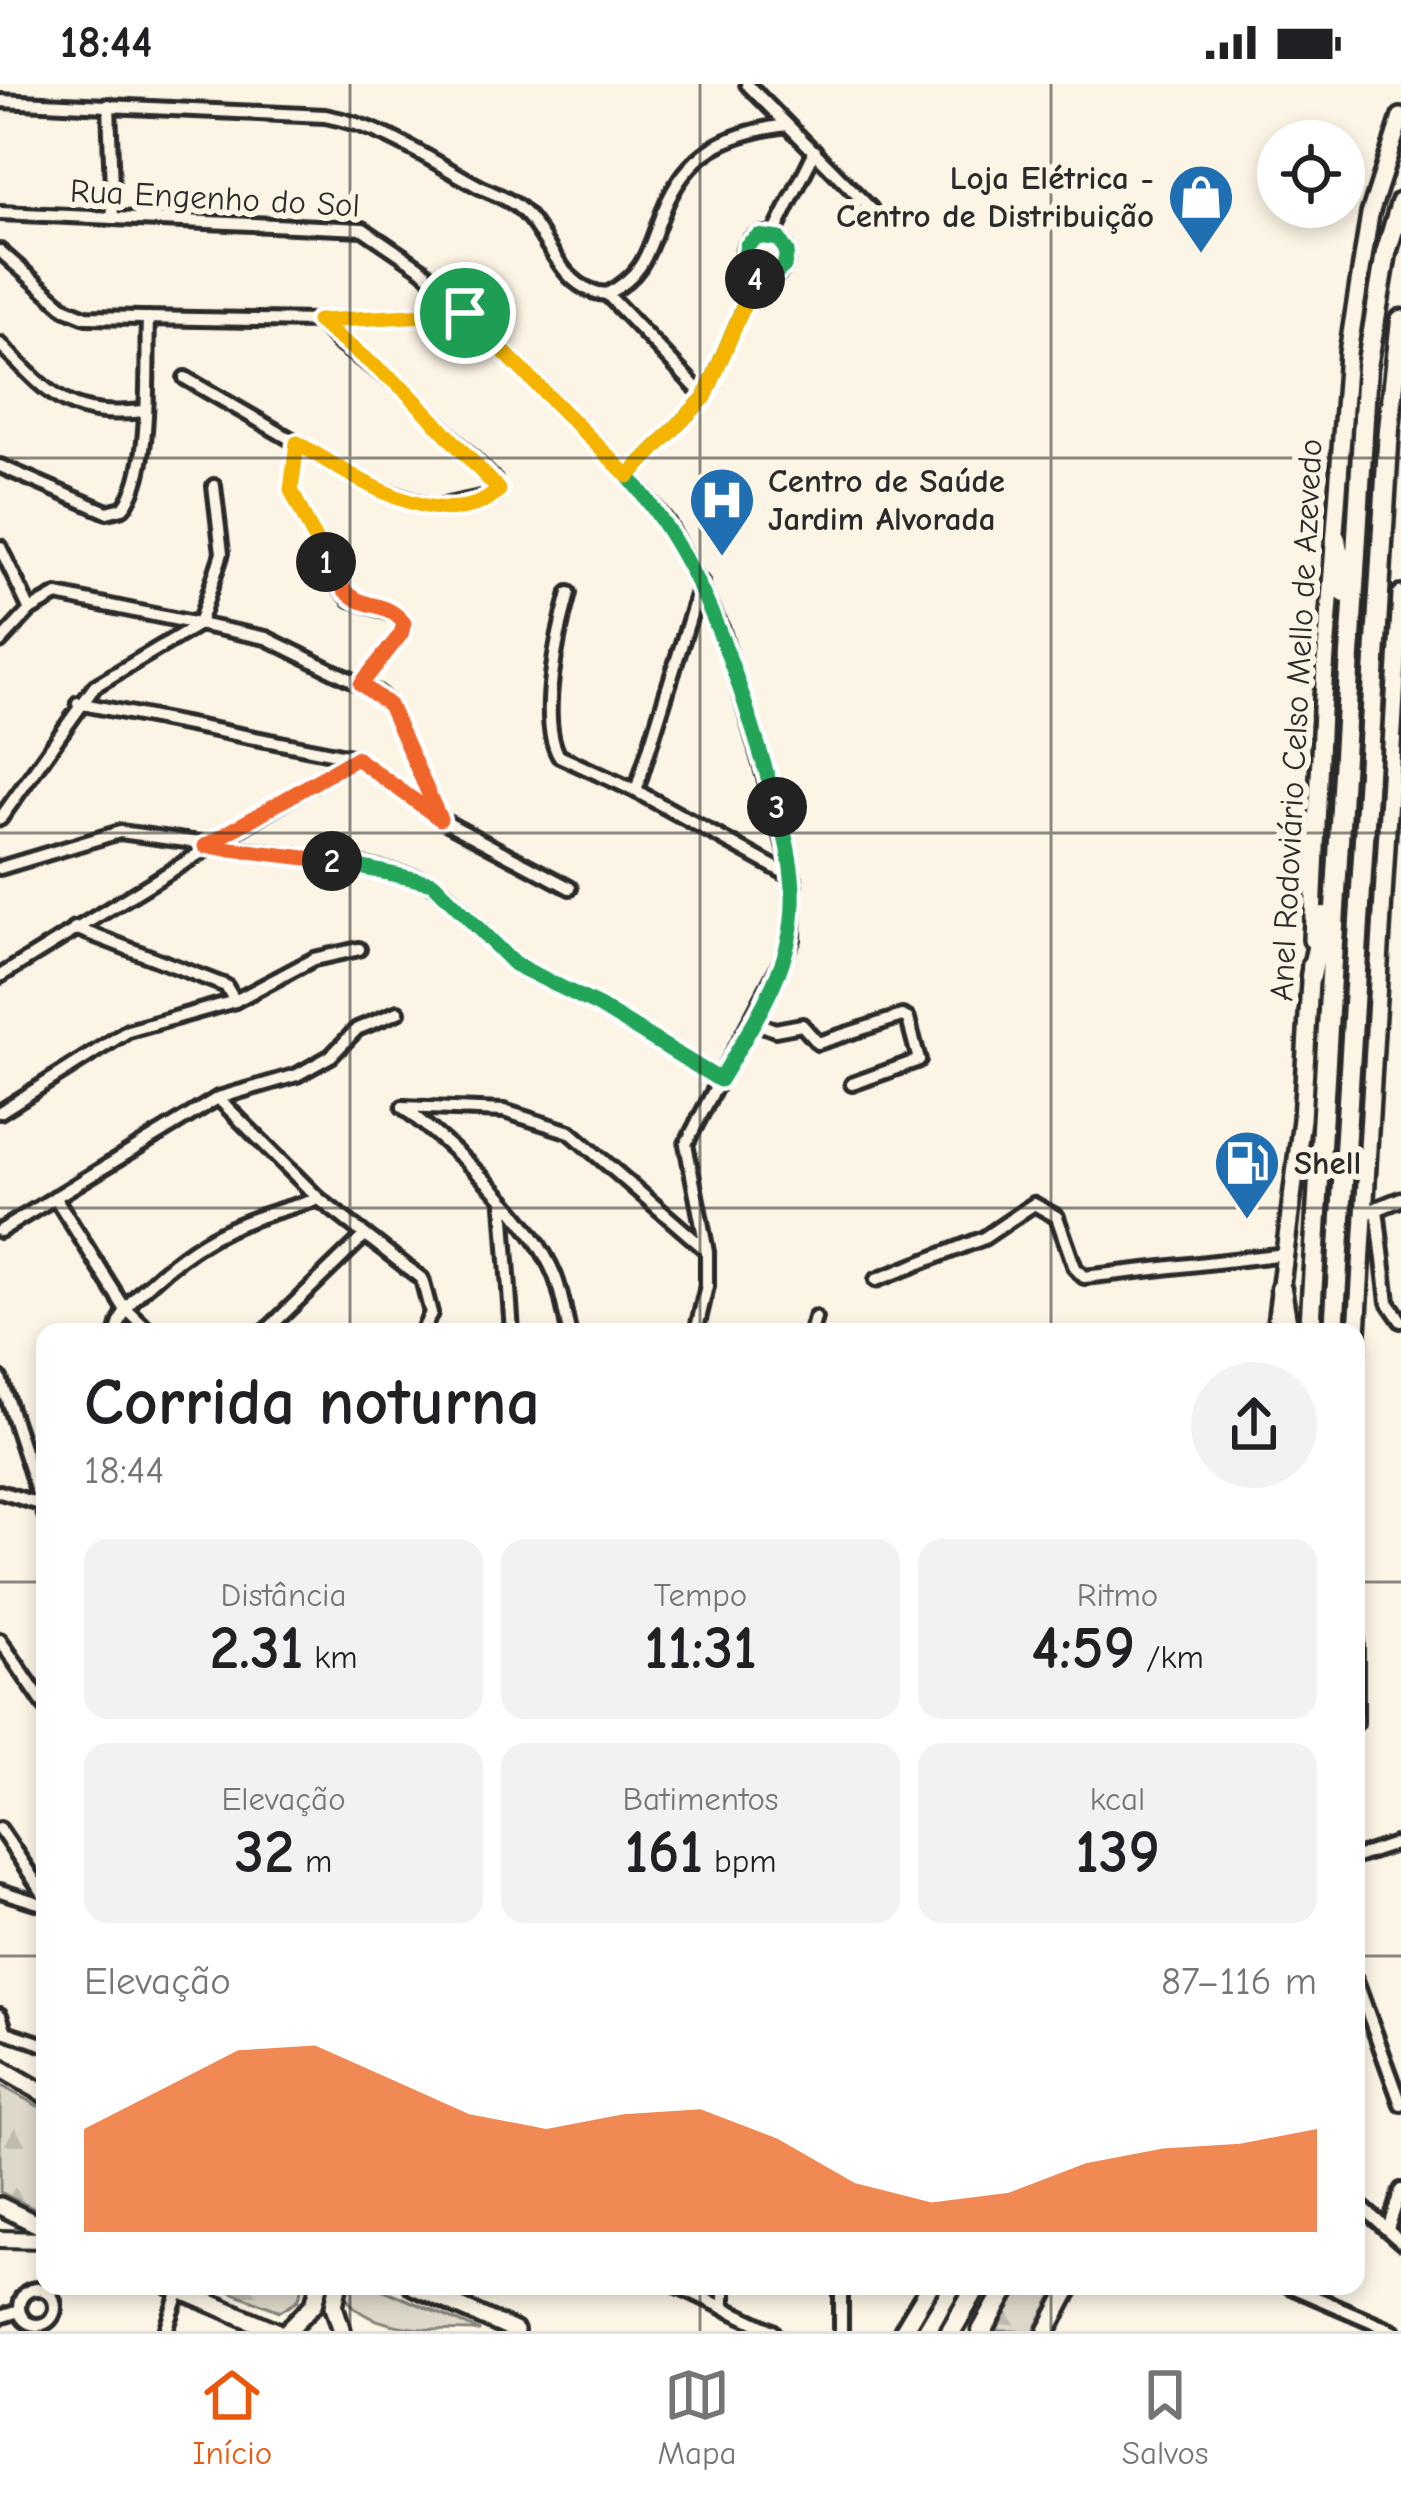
<!DOCTYPE html>
<html lang="pt">
<meta charset="utf-8">
<style>
body{margin:0;font-family:"Comic Neue",sans-serif;background:#f2f2f2;color:#202124;height:100vh;display:flex;flex-direction:column;font-size:45px;white-space:nowrap}
*{box-sizing:border-box;margin:0}
p{font-size:39px;color:#757577}
.icon{flex:none;width:66px;height:66px;fill:none;stroke:currentColor;stroke-width:2;stroke-linecap:round;stroke-linejoin:round}
.map{position:relative;flex:1;overflow:hidden}
.drawer{position:absolute;left:36px;top:1239px;width:1329px;height:972px;display:flex;flex-direction:column;background:#fff;border-radius:24px;box-shadow:0 6px 18px #0003}
.drawer>*{flex:none}
.fabs{position:absolute;left:1257px;top:36px;display:grid;gap:24px}
.fabs a{display:grid;place-items:center;width:108px;height:108px;border-radius:50%;background:#fff;box-shadow:0 6px 18px #0003;font-size:60px}
.pin{position:absolute;display:grid;place-items:center;width:102px;height:102px;color:#fff;margin:-51px;border:6px solid #fff;border-radius:50%;box-shadow:0 3px 12px #0007}
.km{position:absolute;width:60px;height:60px;margin:-30px;border-radius:50%;background:#222;color:#fff;font-size:33px;line-height:60px;text-align:center}
.round{display:grid;place-items:center;flex:none;width:126px;height:126px;border-radius:63px;background:#f2f2f2}
.head{display:flex;align-items:center;justify-content:space-between;height:204px;padding:0 48px}
h1{font-size:66px;font-weight:700;line-height:90px}
.figures{display:grid;grid-template-columns:repeat(3,1fr);gap:18px;height:204px;padding:12px 48px}
.figures div{display:grid;align-content:center;border-radius:24px;background:#f2f2f2;text-align:center}
.figures b{font-size:60px;font-weight:700}
.figures small{font-size:33px;font-weight:400}
.figures p{font-size:33px}
.chart{height:336px;padding:24px 48px}
.chart p{display:flex;justify-content:space-between}
.chart svg{width:100%;height:216px;margin-top:12px;fill:#ea580c;opacity:.7}
.status{display:flex;justify-content:space-between;align-items:center;height:84px;padding:0 60px;background:#fff;direction:ltr}
.status svg{height:33px;fill:currentColor}
.tabs{display:flex;justify-content:space-around;align-items:center;height:168px;border-top:3px solid #e0e0e0;background:#fff;font-size:33px;color:#757577}
.tabs a{display:grid;justify-items:center;gap:6px}
.tabs .on{color:#ea580c}
.map>svg:first-child{display:block}
</style>
<div class="status"><b>18:44</b><svg viewBox="0 0 49 12"><path d="M0 12V9h3v3zM5 12V6h3v6zM10 12V3h3v9zM15 12V0h3v12zM26 1h20v11H26zM47 4h2v5h-2z"/></svg></div>
<div class="map">
<svg width="1401" height="2247" viewBox="0 0 1401 2247">
<defs>
<pattern id="forest-firs" width="22" height="20" patternUnits="userSpaceOnUse" patternTransform="scale(3)"><rect width="22" height="20" fill="#ded8ca"/><path d="M5 1l3.5 6h-7zM16 11l3.5 6h-7z" fill="#bfbaae"/></pattern>
</defs>
<rect width="100%" height="100%" fill="#fcf5e5"/>
<filter id="ink" filterUnits="userSpaceOnUse"><feTurbulence type="fractalNoise" baseFrequency=".00833" numOctaves="2"/><feDisplacementMap in="SourceGraphic" scale="24" xChannelSelector="R" yChannelSelector="G"/><feConvolveMatrix kernelMatrix="1 2 1 2 8 2 1 2 1" color-interpolation-filters="sRGB"/></filter>
<g filter="url(#ink)">
<path fill="#ded8ca" stroke="#84827a" stroke-width="3" d="M356 2202H375L480 2247C438 2247 352 2247 345 2206Z"/>
<g fill="url(#forest-firs)" stroke="#84827a" stroke-width="3">
<path d="M0 2001 45 2026V2130L0 2108Z"/>
<path d="M216 2202H303L298 2216 280 2227Z"/>
<path d="M1018 2202H1058L1034 2247H994Z"/>
</g>
<g fill="none" stroke-linecap="round" stroke-linejoin="round">
<g stroke="#2b2b2b" stroke-width="20">
<g id="minor">
<path d="M747 0 871 125"/>
<path d="M0 17 325 32C384 43 425 73 476 101 490 109 504 112 517 122 550 148 558 207 607 210"/>
<path d="M109 21 113 134"/>
<path d="M0 129 363 145 423 186 629 392 667 438 722 546 794 794 793 855 686 1060 707 1168V1202L696 1248"/>
<circle cx="765" cy="172" r="22"/>
<path d="M773 152 815 67"/>
<path d="M0 167 66 225 86 233 318 237 465 228"/>
<path d="M607 210C647 189 648 165 663 128 687 67 728 49 787 41"/>
<path d="M607 210 705 313"/>
<path d="M0 260C50 311 67 335 144 327"/>
<path d="M185 294 375 404 433 424 495 411 494 396 406 307 339 259 318 237"/>
<path d="M297 359 291 406 338 501 350 515 397 531 404 539 401 550 361 600"/>
<path d="M0 382 107 428 123 424C153 390 146 279 148 234"/>
<path d="M629 392 705 313 756 192"/>
<path d="M0 463 30 526"/>
<path d="M569 509C558 549 538 636 559 672L636 707 794 794"/>
<path d="M0 558 30 526 57 511 266 554 378 609 389 621 440 735"/>
<path d="M78 619 356 674 440 735 570 804"/>
<path d="M636 707 701 498"/>
<path d="M0 735 95 602 199 540 222 469 214 402"/>
<path d="M0 784 120 748 360 781 418 794 444 808 514 880 599 922 720 996"/>
<path d="M75 844 226 902 235 917"/>
<path d="M0 892 355 674"/>
<path d="M754 938 775 946 802 941 818 959 902 932 908 935 919 976 852 1000"/>
<path d="M218 1014 319 1115 422 1195 431 1229 422 1248"/>
<path d="M403 1023 504 1027 570 1048 705 1165"/>
<path d="M403 1023C454 1064 530 1130 555 1192 562 1210 565 1230 569 1248"/>
<path d="M0 1028 128 947 235 917 314 875 359 865"/>
<path d="M55 1113 124 1223 150 1248"/>
<path d="M503 1120 512 1248"/>
<path d="M1377 1125 1388 1218 1401 1237"/>
<path d="M0 1147 218 1014 297 991 331 972 357 945 398 928"/>
<path d="M876 1196 984 1154 1034 1120 1057 1133 1075 1184 1084 1193 1286 1170"/>
<path d="M117 1248C123 1223 135 1213 154 1196 208 1147 249 1134 319 1115"/>
<path d="M265 1248 364 1152"/>
<path d="M811 1248 815 1234"/>
<path d="M0 1294 45 1431"/>
<path d="M0 1408 43 1421"/>
<path d="M1356 1553V1639"/>
<path d="M0 1556 45 1622"/>
<path d="M0 1745 45 1812"/>
<path d="M1356 1773 1401 1758"/>
<path d="M0 1807 45 1821"/>
<path d="M1356 1896 1401 2020"/>
<path d="M0 1931 6 1948 45 1961"/>
<path d="M1356 2118 1401 2158"/>
<path d="M1388 2145 1401 2106"/>
<path d="M678 2202 773 2247"/>
<path d="M724 2202V2224"/>
<path d="M1289 2202 1394 2247"/>
<circle cx="37" cy="2223" r="18"/>
<path d="M0 2233 19 2227"/>
<path d="M166 2247 180 2206"/>
<path d="M841 2247V2202"/>
</g>
</g>
<g stroke="#2b2b2b" stroke-width="21">
<path id="tertiary" d="M1366 1129 1401 1115"/>
</g>
<g stroke="#2b2b2b" stroke-width="22">
<path id="secondary" d="M0 2155 45 2156"/>
</g>
<g stroke="#2b2b2b" stroke-width="24">
<g id="primary">
<path d="M1312 856 1322 626 1348 269 1370 130 1401 33"/>
<path d="M1275 1248 1302 1035 1311 880"/>
<path d="M1356 1266 1401 511"/>
<path d="M0 1984 45 2010"/>
<path d="M0 2122 45 2144"/>
<path d="M171 2202 276 2247"/>
<path d="M338 2202 334 2222 342 2247"/>
<path d="M413 2202 515 2247"/>
<path d="M287 2247 314 2220 319 2202"/>
<path d="M903 2247 930 2202"/>
<path d="M1047 2247 1071 2202"/>
</g>
</g>
<g stroke="#2b2b2b" stroke-width="27">
<g id="motorway">
<path d="M1336 455 1345 509"/>
<path d="M1311 892 1324 832"/>
<path d="M1281 1205 1288 1248"/>
<path d="M1310 1248 1367 283 1386 169 1401 119"/>
<path d="M1334 1248 1389 345 1401 236"/>
<path d="M951 2247 977 2202"/>
<path d="M982 2247 1008 2202"/>
</g>
</g>
<use href="#minor" stroke="#fcf5e5" stroke-width="10"/>
<use href="#tertiary" stroke="#fcf5e5" stroke-width="12"/>
<use href="#secondary" stroke="#fcf5e5" stroke-width="14"/>
<use href="#primary" stroke="#fcf5e5" stroke-width="15"/>
<use href="#motorway" stroke="#fcf5e5" stroke-width="18"/>
</g>
</g>
<g fill="none" stroke-linecap="round" stroke-linejoin="round" filter="url(#ink)">
<g stroke="#fff" stroke-width="24">
<path id="split-1" d="M326 478 291 406 297 359C348 388 443 458 499 406L406 307 318 237 465 229"/>
</g>
<g stroke="#fff" stroke-width="24">
<path id="split-2" d="M326 478C357 539 377 507 404 539L401 550 361 600 389 621 440 735 356 674 205 762 332 777"/>
</g>
<g stroke="#fff" stroke-width="24">
<path id="split-3" d="M332 777 433 799 514 880 599 922 720 996C782 892 815 846 777 723"/>
</g>
<g stroke="#fff" stroke-width="24">
<path id="split-4" d="M755 195 744 176 747 161 758 152 779 155 787 168 784 182 771 193 756 192 705 313 628 392C711 489 740 604 777 723"/>
</g>
<g stroke="#fff" stroke-width="24">
<path id="split-5" d="M465 229 628 392 705 313 755 195"/>
</g>
<use href="#split-1" stroke="#f5b400" stroke-width="15"/>
<use href="#split-2" stroke="#f0652b" stroke-width="15"/>
<use href="#split-3" stroke="#22a559" stroke-width="15"/>
<use href="#split-4" stroke="#22a559" stroke-width="15"/>
<use href="#split-5" stroke="#f5b400" stroke-width="15"/>
</g>
<path fill="none" stroke="#2b2b2b" stroke-width="3" stroke-opacity="0.55" d="M350 0V1248M700 0V1248M1051 0V1248M0 374H1401M0 749H1401M0 1124H1401M0 1498H45M1356 1498H1401M0 1872H45M1356 1872H1401M350 2202V2247M700 2202V2247M1051 2202V2247"/>
<defs>
<g id="shop-pin" transform="scale(3.45)"><path d="M0 17L-7.5 6A9.5 9.5 0 1 1 7.5 6Z" fill="#1f6fb2" stroke="#fcf5e5"/><path d="M-5-2.5h2.3a2.7 3.5 0 0 1 5.4 0H5L5.5 6h-11ZM-1.5-2.5h3a1.5 2.3 0 0 0-3 0Z" fill="#fff"/></g>
<g id="hospital-pin" transform="scale(3.45)"><path d="M0 17L-7.5 6A9.5 9.5 0 1 1 7.5 6Z" fill="#1f6fb2" stroke="#fcf5e5"/><path d="M-5-5h3v3.5h4V-5h3V5h-3V1.5h-4V5h-3Z" fill="#fff"/></g>
<g id="fuel-pin" transform="scale(3.45)"><path d="M0 17L-7.5 6A9.5 9.5 0 1 1 7.5 6Z" fill="#1f6fb2" stroke="#fcf5e5"/><path d="M-5.5-6h7V0h2V4h1.3V-2.5L3-4.5l.8-.8L6-3V5H2.5V1h-1V6h-7ZM-4.2-4.7v3.2H.2V-4.7Z" fill="#fff"/></g>
</defs>
<g fill-rule="evenodd">
<use href="#shop-pin" x="1201" y="113"/>
<use href="#hospital-pin" x="722" y="416"/>
<use href="#fuel-pin" x="1247" y="1079"/>
</g>
<g text-anchor="middle" dominant-baseline="central" stroke-width="12" stroke-linejoin="round" paint-order="stroke">
<g font-size="33" font-weight="bold" fill="#2b2b2b" stroke="#fcf5e5" text-anchor="start">
<text x="1154" y="94" text-anchor="end">Loja Elétrica -<tspan x="1154" dy="38">Centro de Distribuição</tspan></text>
<text x="768" y="397">Centro de Saúde<tspan x="768" dy="38">Jardim Alvorada</tspan></text>
<text x="1294" y="1079">Shell</text>
</g>
<g font-size="33" fill="#2b2b2b" stroke="#fcf5e5">
<text transform="translate(215 114) rotate(3)">Rua Engenho do Sol</text>
<text transform="translate(1296 636) rotate(-87)">Anel Rodoviário Celso Mello de Azevedo</text>
</g>
</g>
</svg>
<div class="fabs">
<a><svg class="icon" aria-label="locate" viewBox="0 0 24 24"><circle cx="12" cy="12" r="6"/><path d="M12 2v4M12 18v4M2 12h4M18 12h4"/></svg></a>
</div>
<div class="pin" style="left:465px;top:229px;background:#1e9e55"><svg class="icon" aria-label="arrive" viewBox="0 0 24 24"><path d="M6 21V4h12l-3 4 3 4H6"/></svg></div>
<b class="km" style="left:326px;top:478px">1</b>
<b class="km" style="left:332px;top:777px">2</b>
<b class="km" style="left:777px;top:723px">3</b>
<b class="km" style="left:755px;top:195px">4</b>
<section class="drawer">
<div class="head"><div><h1>Corrida noturna</h1><p>18:44</p></div><a class="round"><svg class="icon" aria-label="share" viewBox="0 0 24 24"><path d="M12 15V3M7 8l5-5 5 5M5 13v7h14v-7"/></svg></a></div>
<div class="figures">
<div><p>Distância</p><b>2.31<small> km</small></b></div>
<div><p>Tempo</p><b>11:31</b></div>
<div><p>Ritmo</p><b>4:59<small> /km</small></b></div>
</div>
<div class="figures">
<div><p>Elevação</p><b>32<small> m</small></b></div>
<div><p>Batimentos</p><b>161<small> bpm</small></b></div>
<div><p>kcal</p><b>139</b></div>
</div>
<div class="chart"><p><span>Elevação</span>87–116 m</p>
<svg viewBox="0 0 160 44" preserveAspectRatio="none"><path d="M0 44V23L10 15L20 7L30 6L40 13L50 20L60 23L70 20L80 19L90 25L100 34L110 38L120 36L130 30L140 27L150 26L160 23V44z"/></svg>
</div>
</section>
</div>
<nav class="tabs">
<a class="on"><svg class="icon" aria-label="home" viewBox="0 0 24 24"><path d="M3 11l9-7 9 7M6 9v11h12V9"/></svg>Início</a>
<a><svg class="icon" aria-label="map" viewBox="0 0 24 24"><path d="M3 6l6-2 6 2 6-2v14l-6 2-6-2-6 2zM9 4v14M15 6v14"/></svg>Mapa</a>
<a><svg class="icon" aria-label="saved" viewBox="0 0 24 24"><path d="M7 4h10v16l-5-4-5 4z"/></svg>Salvos</a>
</nav>
